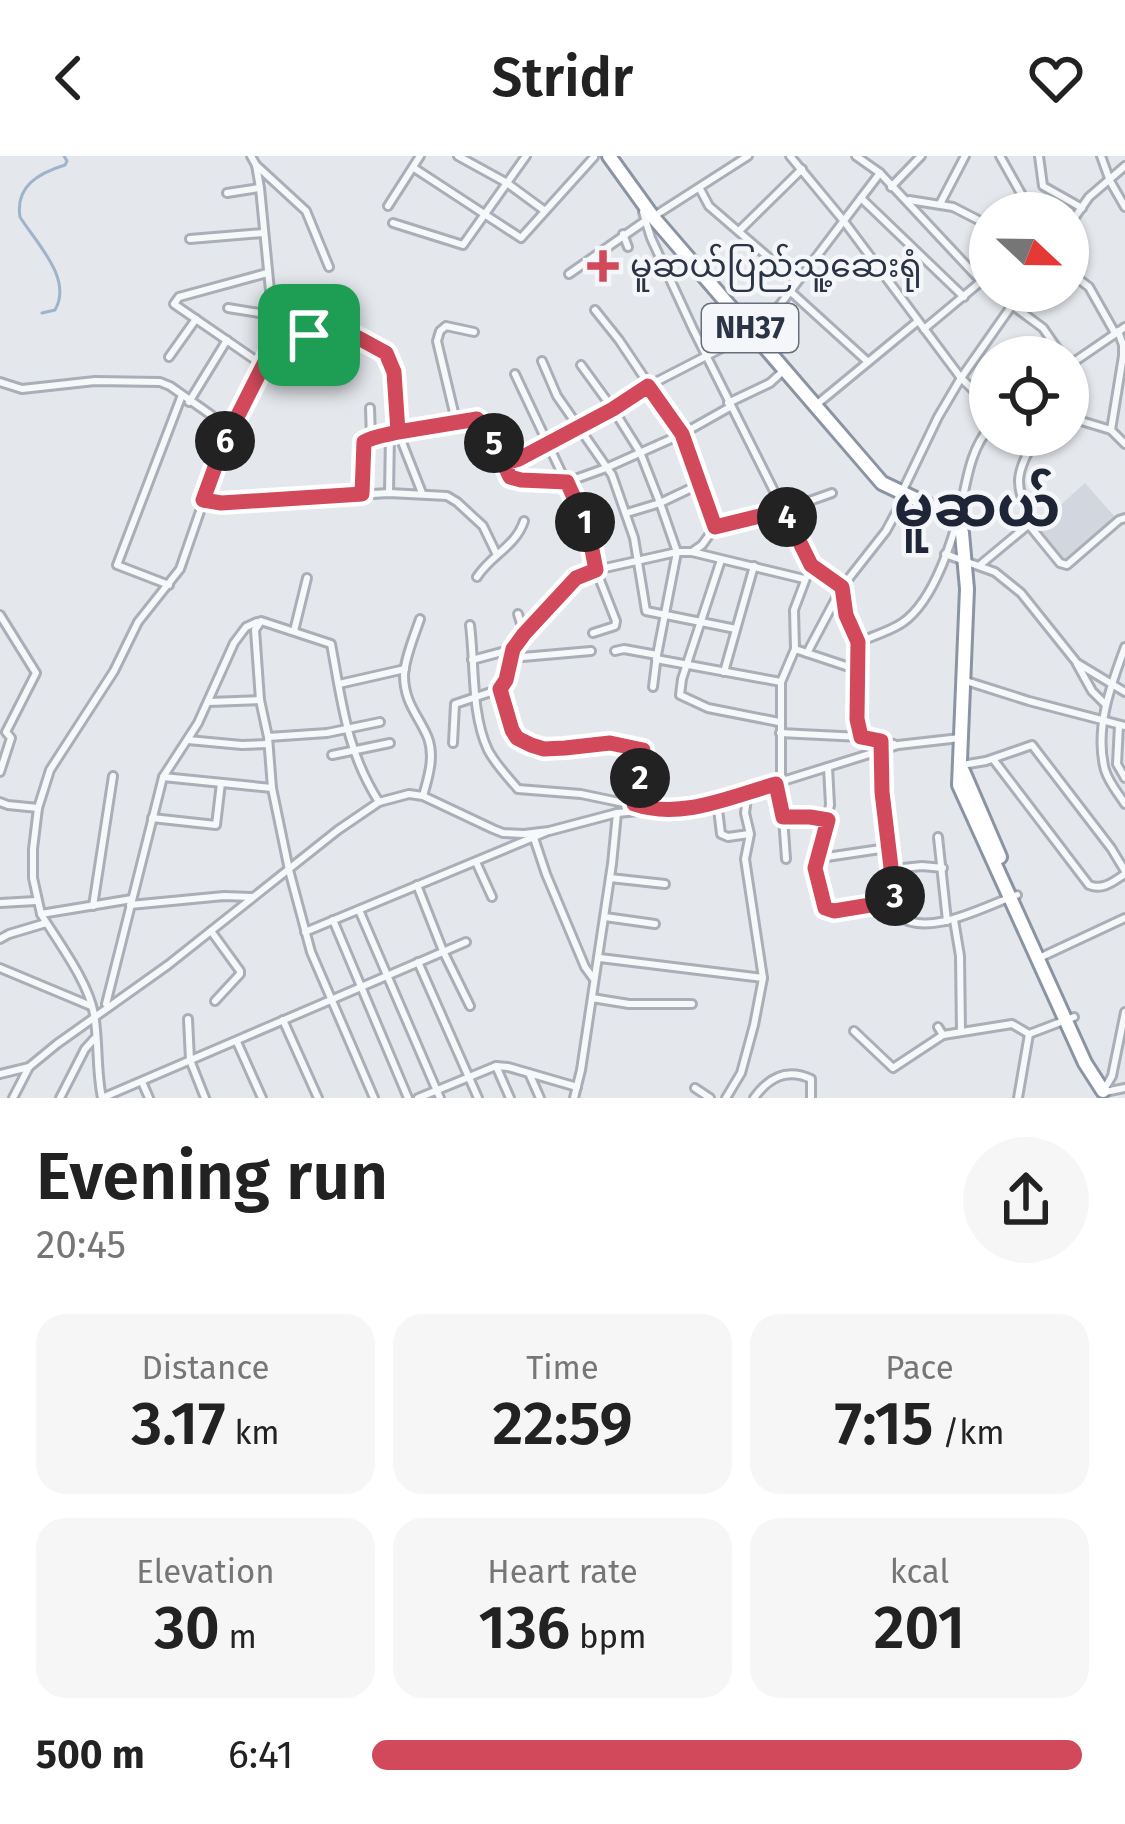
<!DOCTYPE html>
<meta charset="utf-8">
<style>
body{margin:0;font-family:"Fira Sans","Noto Sans Myanmar",sans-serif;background:#f6f6f6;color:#222;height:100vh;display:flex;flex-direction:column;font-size:45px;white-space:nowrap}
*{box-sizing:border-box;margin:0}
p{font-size:39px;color:#767676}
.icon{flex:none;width:66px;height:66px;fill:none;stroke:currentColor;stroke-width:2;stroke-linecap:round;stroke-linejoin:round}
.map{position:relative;height:942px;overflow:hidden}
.details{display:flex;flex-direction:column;background:#fff;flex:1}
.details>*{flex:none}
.needle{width:78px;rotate:112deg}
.controls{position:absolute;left:969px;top:36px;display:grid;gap:24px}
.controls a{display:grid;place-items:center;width:120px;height:120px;border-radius:50%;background:#fff;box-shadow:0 3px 9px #0004;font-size:60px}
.pin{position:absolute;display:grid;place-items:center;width:102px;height:102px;color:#fff;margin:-51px;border-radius:24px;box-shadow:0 6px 18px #0006}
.km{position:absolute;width:60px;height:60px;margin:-30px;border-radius:50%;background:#222;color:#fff;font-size:33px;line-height:60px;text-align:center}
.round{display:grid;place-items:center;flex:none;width:126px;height:126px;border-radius:63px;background:#f6f6f6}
.summary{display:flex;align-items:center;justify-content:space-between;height:204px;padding:0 36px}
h1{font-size:66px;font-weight:600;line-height:90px}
.stats{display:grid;grid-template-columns:repeat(3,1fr);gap:18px;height:204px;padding:12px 36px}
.stats div{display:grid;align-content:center;border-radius:30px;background:#f6f6f6;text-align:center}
.stats b{font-size:60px;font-weight:600}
.stats small{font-size:33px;font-weight:400}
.stats p{font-size:33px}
ul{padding:0 36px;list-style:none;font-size:39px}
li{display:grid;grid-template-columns:192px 144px 1fr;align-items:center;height:90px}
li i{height:30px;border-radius:15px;background:#d1495b}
header{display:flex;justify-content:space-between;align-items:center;height:156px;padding:0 36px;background:#fff;font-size:54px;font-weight:600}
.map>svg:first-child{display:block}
</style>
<header><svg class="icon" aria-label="back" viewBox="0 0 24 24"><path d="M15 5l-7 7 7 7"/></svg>Stridr<svg class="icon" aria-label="heart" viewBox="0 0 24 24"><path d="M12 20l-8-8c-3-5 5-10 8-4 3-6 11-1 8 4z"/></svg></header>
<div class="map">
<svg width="1125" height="942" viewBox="0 0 1125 942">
<rect width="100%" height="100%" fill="#e4e7ec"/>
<path fill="#d2d6de" d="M1085 327 1115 361 1064 407 1034 373Z"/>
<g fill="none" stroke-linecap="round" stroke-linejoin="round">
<path stroke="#9fb4cc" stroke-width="3" d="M42 157 55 154C73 123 37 88 20 61 15 30 39 17 65 9L67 5 64 0"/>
<g stroke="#a9aeb7" stroke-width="12">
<g id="minor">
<path d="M251 0 256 9 260 32 275 186 223 289 180 413 138 466 114 515 50 614 38 652 33 693V722L41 758C58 786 88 825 94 858 99 886 96 914 102 942L466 786"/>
<path d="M458 0 507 27 545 55"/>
<path d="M790 0 843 64 961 222 990 250"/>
<path d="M856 0 880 17 981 125"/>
<path d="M1000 0 1032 57"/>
<path d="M1039 0 1043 30 1082 52"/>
<path d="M1101 0 1110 25 1125 51"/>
<path d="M256 9 306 55 329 111"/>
<path d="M414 12 521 82 594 1"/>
<path d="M891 31 921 0"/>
<path d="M700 33 709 50 796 125"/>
<path d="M227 37 259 32"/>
<path d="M861 42 964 141"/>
<path d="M909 44 953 51 990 70"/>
<path d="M940 48 965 0"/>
<path d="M388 50 420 0"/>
<path d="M643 56 651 82 693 173 811 409 842 431 846 459 858 486 857 563 861 581"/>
<path d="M659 57 748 0"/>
<path d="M393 67 463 89 526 0"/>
<path d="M1068 71 1089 41 1125 10"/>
<path d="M739 75 802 13"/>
<path d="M623 78 628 91"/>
<path d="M190 83 263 77"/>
<path d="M1068 115 1089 131 1115 177"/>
<path d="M569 118 645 65"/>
<path d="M791 136 868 206"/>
<path d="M1012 149 1043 172 1063 201"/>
<path d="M228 152 272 159"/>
<path d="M595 154 619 184 682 278 715 371"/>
<path d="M924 173 990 118"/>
<path d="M1118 175 1123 189V200L1111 274 1125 288"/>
<path d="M275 186 302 183 316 171 331 167 386 197 394 216 398 276 422 337"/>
<path d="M169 201 196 163"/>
<path d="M542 205 557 240 612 319 634 382 646 455 736 473"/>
<path d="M581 209 613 253 640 296 660 347 677 396 657 499 653 531"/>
<path d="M264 210 174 148 179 141 267 117"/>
<path d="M1068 210 1125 171"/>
<path d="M515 218 588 373 596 414 616 465 615 470 593 477"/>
<path d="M0 226 22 233 95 225 160 226 170 230 231 273"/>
<path d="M189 246 227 184"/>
<path d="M728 247 770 227 782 216"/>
<path d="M816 249 918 165"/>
<path d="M1068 261 1111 274"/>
<path d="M456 265 437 185 440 175 446 170 474 176"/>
<path d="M371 282 477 263C493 279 501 301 510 321L521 324 567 326 606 312 682 278 730 251"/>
<path d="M505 307 519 303 613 253 648 230 753 176 776 154 880 17"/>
<path d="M902 336 938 261 961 222 1022 135"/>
<path d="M389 337 390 278"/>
<path d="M362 338V291L364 286 371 282 370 252"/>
<path d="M203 344 221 347 389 337 447 340 457 346 483 370 497 399"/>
<path d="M627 357 660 347 700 328"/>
<path d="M1029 369 1060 407 1067 409 1119 364 1125 362"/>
<path d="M692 396 702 389 715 371 784 354 832 337"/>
<path d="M945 398 995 416 1021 437 1077 507 1125 536"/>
<path d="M721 404 682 523 680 539 708 552 779 566"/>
<path d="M980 409 1033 365C1011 326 1017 317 1037 279"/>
<path d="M477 421C491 399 516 390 524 365"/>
<path d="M169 429 117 409 182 239"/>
<path d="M518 458 524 477"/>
<path d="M0 459 36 517 6 576 11 582 0 616"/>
<path d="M420 463C414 481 405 501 404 519 404 547 419 560 428 582 435 601 428 622 423 640"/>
<path d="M470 469C475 508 471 558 488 594 496 609 507 620 518 633L581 638 648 652"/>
<path d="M294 475 307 422"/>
<path d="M859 486C873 480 890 475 902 467 935 445 955 378 963 341 968 316 973 290 990 271"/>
<path d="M1125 491C1111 529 1094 573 1105 614 1109 627 1118 637 1125 648"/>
<path d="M795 493 858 514"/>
<path d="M615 495 624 493 657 499"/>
<path d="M807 497 842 431 886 375 906 338"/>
<path d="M511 502 591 495"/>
<path d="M656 503 781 526"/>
<path d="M472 504 513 493"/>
<path d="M1077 508 1092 535 1106 549"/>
<path d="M724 516 754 410"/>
<path d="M966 525 1029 545 1125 570"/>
<path d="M339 528 405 513"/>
<path d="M500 535C504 548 506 569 515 580 539 606 578 585 607 587 620 587 633 592 645 595L634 648"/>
<path d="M209 546 260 544"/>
<path d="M1119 569 1117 608 1125 622"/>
<path d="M780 577 861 581 894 588"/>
<path d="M268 581 327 577 380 566"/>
<path d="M188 584 242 589 268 588"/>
<path d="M881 585 887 692 898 760C930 782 984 750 1017 739"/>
<path d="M453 587 455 548 497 534 504 529 513 493 576 422 596 414 677 396H692L804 423"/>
<path d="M332 599 390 587"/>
<path d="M993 603 1089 729C1103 735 1114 725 1125 718"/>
<path d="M962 609 986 605 1032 589 1111 692 1125 715"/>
<path d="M828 611 830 649 815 712 825 752 834 755 895 745"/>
<path d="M163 621 272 632"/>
<path d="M781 626V526L795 493 794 454 811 409"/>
<path d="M776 628 783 661 786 703"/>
<path d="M717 645 721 678 728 681 749 678"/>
<path d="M0 646 8 649 38 652"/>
<path d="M784 661 810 660 828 664"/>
<path d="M152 662 216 669 221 627"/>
<path d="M938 681 947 765"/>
<path d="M534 682 546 718 585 811 593 822"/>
<path d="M820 702 887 692"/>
<path d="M476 706 492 741"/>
<path d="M893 713 922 710 943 712"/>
<path d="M610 722 665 728"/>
<path d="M417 729 443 795 470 850"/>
<path d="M0 747 36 745"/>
<path d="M130 749 224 740 252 741"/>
<path d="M93 750 113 620"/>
<path d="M359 754 440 942"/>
<path d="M41 758 132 743"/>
<path d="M605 761 655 768"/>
<path d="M333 764 408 942"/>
<path d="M954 764 960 800 961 876"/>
<path d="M211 775 240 815V818L215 845"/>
<path d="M305 776 546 676"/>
<path d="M0 783 9 778 46 767"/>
<path d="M600 802 763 822"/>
<path d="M1037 803 1125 762"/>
<path d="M418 806 478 942"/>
<path d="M0 812 91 850"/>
<path d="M592 842 629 848H692"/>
<path d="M106 848 163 621 198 567 234 487 246 471 257 466"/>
<path d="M188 863 190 904 205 942"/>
<path d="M283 864 318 942"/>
<path d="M938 871 943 879 1012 868 1029 878"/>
<path d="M854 875 893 912 943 879"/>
<path d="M1029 878 1074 861"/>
<path d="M237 886 262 942"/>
<path d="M496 910 510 942"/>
<path d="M529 917 540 942"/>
<path d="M0 918 29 911"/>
<path d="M142 926 149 942"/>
<path d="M695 932 710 942"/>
<path d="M1105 932 1112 920 1125 856"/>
<path d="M1105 936 1125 932"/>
<path d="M13 942 29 911 57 888 168 809 338 674 379 646 409 638 423 640 493 673 503 677 524 678 549 675 617 657 706 649 898 589 960 582"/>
<path d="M60 942 85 893 94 883"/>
<path d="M374 942 311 796 289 714 272 632 268 581 260 544 255 474 261 465 331 488C342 546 346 594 379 646"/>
<path d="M418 942 496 910 508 911 577 931"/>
<path d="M574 942 581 914 612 708 617 657"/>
<path d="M726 942 741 917 754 869 763 822 745 703 750 678 745 657 748 635"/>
<path d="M754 942C769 921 787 912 811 923V942"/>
<path d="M1018 942 1029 878"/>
</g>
</g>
<g stroke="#8b94a3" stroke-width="18">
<g id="highway">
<path d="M609 0 653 61 882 327 958 363 962 377 967 433 959 629 1085 907 1103 935"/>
<path d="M963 615 1000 701"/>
</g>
</g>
<use href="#minor" stroke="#f7f8fa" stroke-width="6"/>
<use href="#highway" stroke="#fff" stroke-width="12"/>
</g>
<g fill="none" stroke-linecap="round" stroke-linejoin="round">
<g stroke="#fff" stroke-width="24">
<path id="route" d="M309 179C317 173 319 166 331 167L386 197 394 216 398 276 477 263C493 279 501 301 510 321L521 324 567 326 588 373 596 414 576 422 524 478 513 493 506 524 500 533 512 574 517 582 531 589 544 593 565 592 610 587 643 594 644 607 634 648C681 664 730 641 776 628L783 661H810L828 664 815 712 825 752 834 755 895 745 882 636 881 585 861 581 857 563 858 486 846 459 842 431 811 409 784 354 715 371 682 278 648 230 613 253 519 303 505 307C498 292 489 273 477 263L398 276C387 279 374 280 364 286L362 338 221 347 203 344 223 289 275 186 302 183 309 179"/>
</g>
<use href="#route" stroke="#d1495b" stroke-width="15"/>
</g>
<path fill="#d1495b" stroke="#f4f6f9" stroke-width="4.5" d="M597 92h12v12h12v12h-12v12h-12v-12h-12v-12h12z"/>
<g text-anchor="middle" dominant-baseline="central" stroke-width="9" stroke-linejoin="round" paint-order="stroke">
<rect fill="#f4f6f9" stroke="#676e7b" stroke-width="3" x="702" y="148" width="96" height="48" rx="9"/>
<g font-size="30" font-weight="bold" fill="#2b3445">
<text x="750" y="172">NH37</text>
</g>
<g font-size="33" fill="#2b3445" stroke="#f4f6f9" text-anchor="start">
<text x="630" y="110">မူဆယ်ပြည်သူ့ဆေးရုံ</text>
</g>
<g font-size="57" font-weight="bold" fill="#1d2536" stroke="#f4f6f9">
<text x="977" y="351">မူဆယ်</text>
</g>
</g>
</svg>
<div class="controls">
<a><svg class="needle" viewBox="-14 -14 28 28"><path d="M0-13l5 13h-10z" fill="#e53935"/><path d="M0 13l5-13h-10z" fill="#767676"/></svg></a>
<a><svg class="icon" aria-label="locate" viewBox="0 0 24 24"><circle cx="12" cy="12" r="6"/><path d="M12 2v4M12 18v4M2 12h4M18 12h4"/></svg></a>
</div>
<div class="pin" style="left:309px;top:179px;background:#1e9e55"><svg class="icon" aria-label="arrive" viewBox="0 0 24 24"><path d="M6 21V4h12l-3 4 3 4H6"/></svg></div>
<b class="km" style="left:585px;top:366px">1</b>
<b class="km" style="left:640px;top:622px">2</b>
<b class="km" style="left:895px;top:740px">3</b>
<b class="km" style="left:787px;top:361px">4</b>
<b class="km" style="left:494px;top:287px">5</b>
<b class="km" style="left:225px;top:285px">6</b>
</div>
<section class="details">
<div class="summary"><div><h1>Evening run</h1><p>20:45</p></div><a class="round"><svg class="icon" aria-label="share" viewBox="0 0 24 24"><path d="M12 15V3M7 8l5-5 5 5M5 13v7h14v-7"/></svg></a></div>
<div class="stats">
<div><p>Distance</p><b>3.17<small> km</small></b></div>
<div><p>Time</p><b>22:59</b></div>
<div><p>Pace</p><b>7:15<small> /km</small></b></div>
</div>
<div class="stats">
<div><p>Elevation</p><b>30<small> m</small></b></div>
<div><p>Heart rate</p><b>136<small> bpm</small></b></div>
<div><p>kcal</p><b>201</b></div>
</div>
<ul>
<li><b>500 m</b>6:41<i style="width:99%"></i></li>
</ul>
</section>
